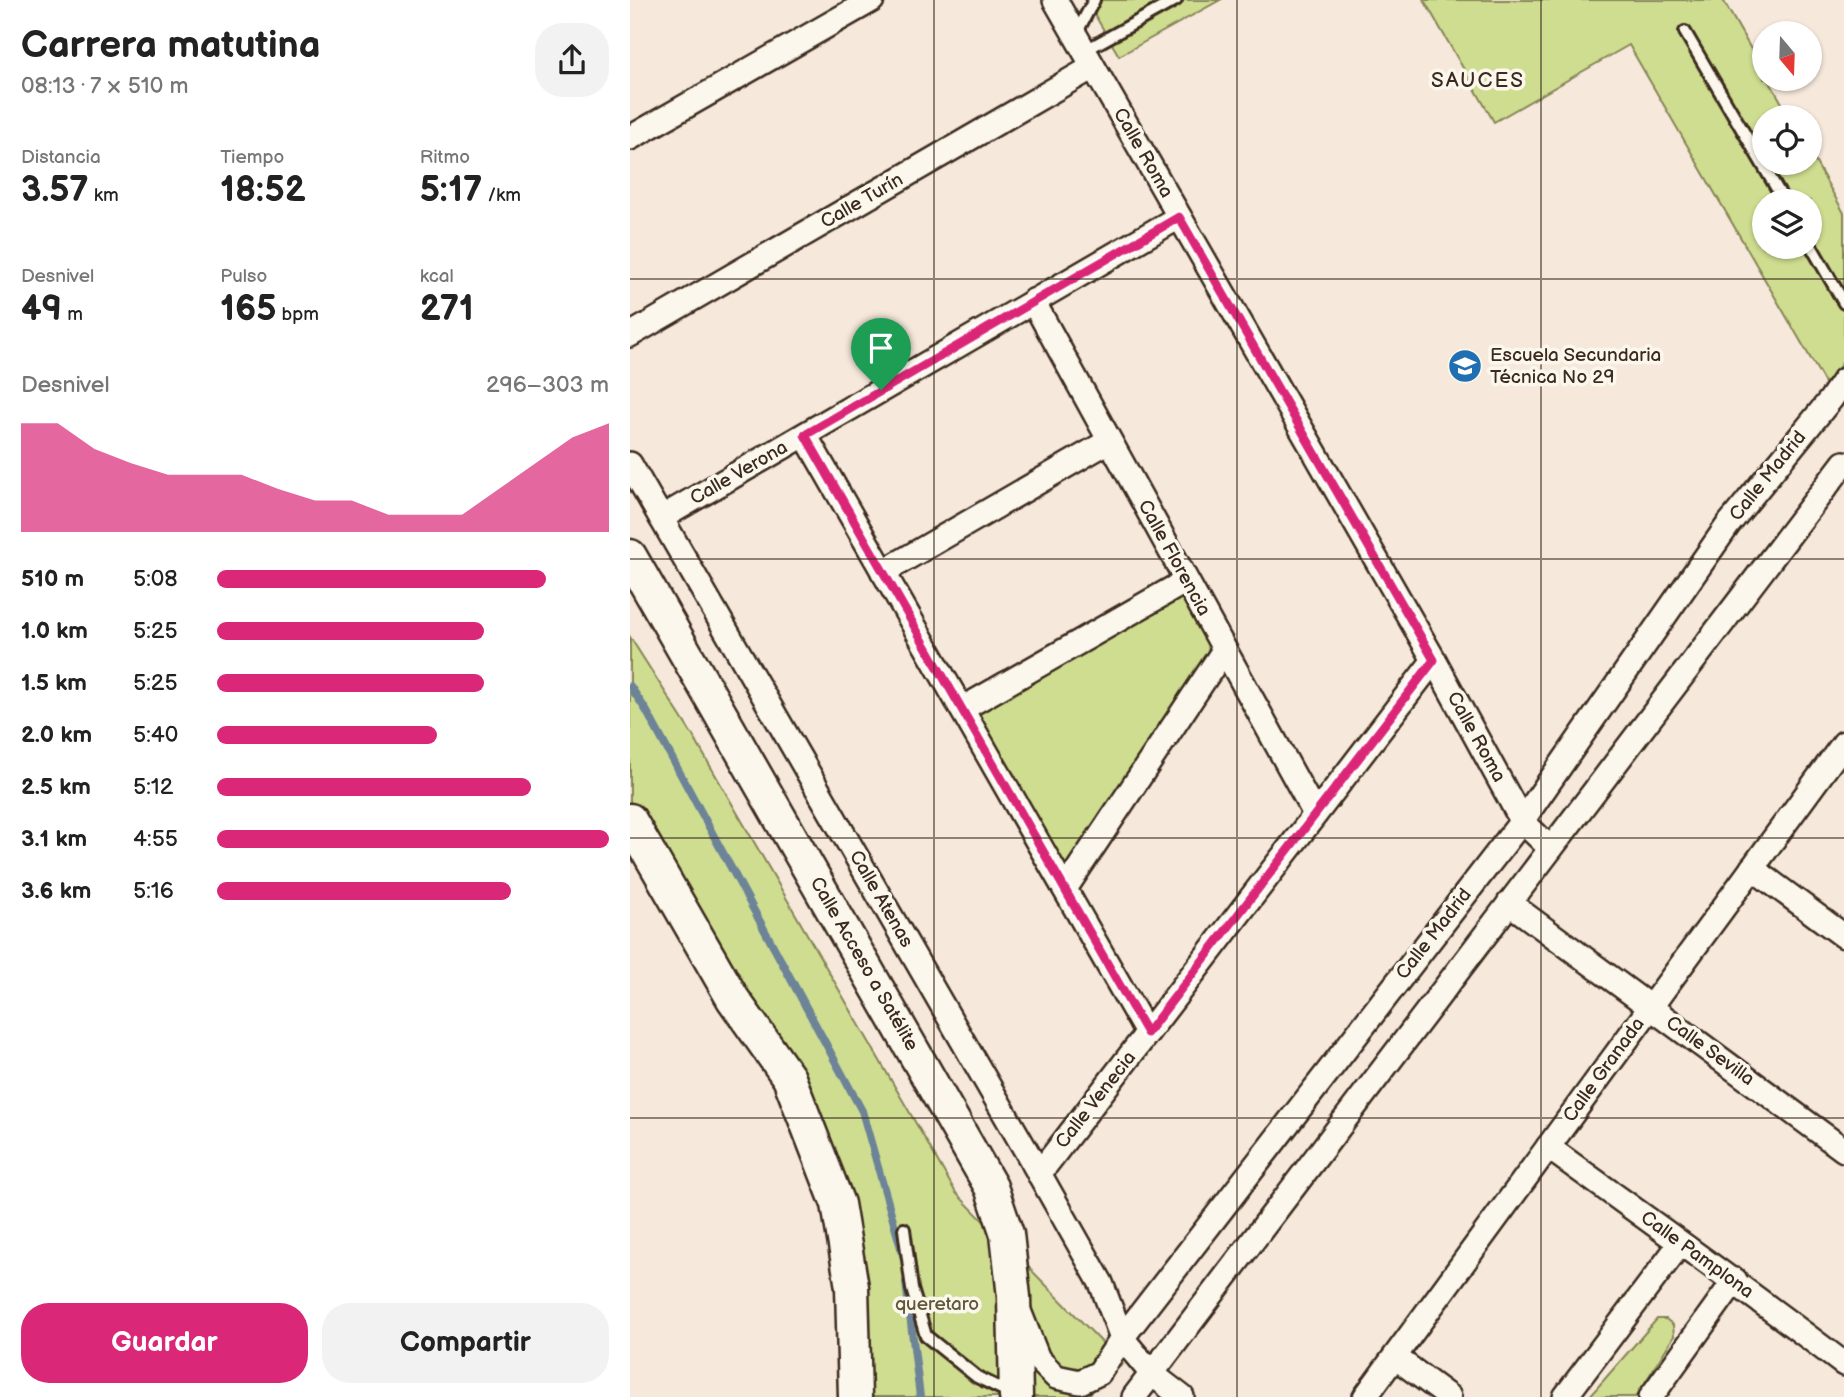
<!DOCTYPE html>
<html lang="es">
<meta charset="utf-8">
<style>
body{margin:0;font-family:"Balsamiq Sans",sans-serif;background:#f2f2f2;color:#222;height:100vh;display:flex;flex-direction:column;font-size:26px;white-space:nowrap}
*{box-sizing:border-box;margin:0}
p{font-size:23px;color:#767676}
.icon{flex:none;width:38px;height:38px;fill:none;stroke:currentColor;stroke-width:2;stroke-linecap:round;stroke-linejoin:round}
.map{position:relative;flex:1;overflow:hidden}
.side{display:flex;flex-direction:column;background:#fff;width:630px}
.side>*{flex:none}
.needle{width:46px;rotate:161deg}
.tools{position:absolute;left:1122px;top:21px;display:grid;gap:14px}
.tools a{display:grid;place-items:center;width:70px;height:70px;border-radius:50%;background:#fff;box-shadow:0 2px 5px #0004;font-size:35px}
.pin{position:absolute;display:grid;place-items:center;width:60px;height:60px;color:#fff;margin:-72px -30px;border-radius:50% 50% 50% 0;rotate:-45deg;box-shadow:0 0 7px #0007}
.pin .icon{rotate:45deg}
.round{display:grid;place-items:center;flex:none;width:74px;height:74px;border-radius:28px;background:#f2f2f2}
.overview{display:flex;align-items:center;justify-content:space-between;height:119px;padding:0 21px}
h1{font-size:38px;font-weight:700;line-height:52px}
.figures{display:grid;grid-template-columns:repeat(3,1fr);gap:10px;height:119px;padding:7px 21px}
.figures div{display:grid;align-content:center}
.figures b{font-size:35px;font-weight:700}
.figures small{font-size:19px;font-weight:400}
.figures p{font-size:19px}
.chart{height:196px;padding:14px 21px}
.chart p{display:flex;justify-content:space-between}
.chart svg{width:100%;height:126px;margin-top:7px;fill:#db2777;opacity:.7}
.action{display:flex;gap:14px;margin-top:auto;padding:14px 21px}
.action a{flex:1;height:80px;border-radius:28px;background:#db2777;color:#fff;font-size:28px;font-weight:700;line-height:80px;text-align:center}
.action a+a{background:#f2f2f2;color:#222}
ul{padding:0 21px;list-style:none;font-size:23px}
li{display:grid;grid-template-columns:112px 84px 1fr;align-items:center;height:52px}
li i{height:18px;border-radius:9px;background:#db2777}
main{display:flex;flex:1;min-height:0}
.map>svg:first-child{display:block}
</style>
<main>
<section class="side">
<div class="overview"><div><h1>Carrera matutina</h1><p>08:13 · 7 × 510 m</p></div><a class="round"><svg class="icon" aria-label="share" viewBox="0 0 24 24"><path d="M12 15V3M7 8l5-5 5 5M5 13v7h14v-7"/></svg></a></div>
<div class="figures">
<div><p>Distancia</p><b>3.57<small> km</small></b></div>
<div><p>Tiempo</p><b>18:52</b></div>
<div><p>Ritmo</p><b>5:17<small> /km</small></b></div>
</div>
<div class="figures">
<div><p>Desnivel</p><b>49<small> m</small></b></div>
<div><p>Pulso</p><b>165<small> bpm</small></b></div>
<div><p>kcal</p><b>271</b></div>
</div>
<div class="chart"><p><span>Desnivel</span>296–303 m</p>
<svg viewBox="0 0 160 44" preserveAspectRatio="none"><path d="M0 44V6L10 6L20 15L30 20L40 24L50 24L60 24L70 29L80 33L90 33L100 38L110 38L120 38L130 29L140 20L150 11L160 6V44z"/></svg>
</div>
<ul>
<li><b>510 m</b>5:08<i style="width:84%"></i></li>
<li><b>1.0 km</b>5:25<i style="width:68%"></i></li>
<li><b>1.5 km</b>5:25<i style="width:68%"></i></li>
<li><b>2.0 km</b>5:40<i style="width:56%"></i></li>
<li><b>2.5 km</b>5:12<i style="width:80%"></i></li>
<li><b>3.1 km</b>4:55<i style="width:100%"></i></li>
<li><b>3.6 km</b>5:16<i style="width:75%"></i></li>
</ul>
<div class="action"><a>Guardar</a><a>Compartir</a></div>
</section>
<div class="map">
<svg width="1214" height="1397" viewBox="0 0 1214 1397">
<rect width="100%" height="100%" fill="#f6e8db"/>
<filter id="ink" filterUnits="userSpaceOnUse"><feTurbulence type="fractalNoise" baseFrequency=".0143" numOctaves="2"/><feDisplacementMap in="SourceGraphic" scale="14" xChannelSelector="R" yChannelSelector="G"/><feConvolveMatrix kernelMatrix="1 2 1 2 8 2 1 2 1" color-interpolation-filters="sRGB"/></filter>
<g filter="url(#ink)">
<g fill="#cfdd90" stroke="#858457" stroke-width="2" fill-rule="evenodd">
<path d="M456 0H590L489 56Z"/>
<path d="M794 0H1093L1134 72V79H1138L1160 117H1134V163H1180V152L1214 213V360L1196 385 999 45 864 122ZM1134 201H1180V247H1134Z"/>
<path d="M556 581 594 650 435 889 332 709Z"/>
<path d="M0 637 63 736 326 1193 493 1364 456 1397H228L189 1156 0 829Z"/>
<path d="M1027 1319H1036L1043 1325 1044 1336 1006 1397H959Z"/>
</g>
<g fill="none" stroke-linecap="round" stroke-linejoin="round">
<g stroke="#6c8398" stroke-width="8">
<path d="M0 686 16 710 232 1111 273 1255"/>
<path d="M276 1282 290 1397"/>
</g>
<g stroke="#3b2a1e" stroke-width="16">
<g id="service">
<path d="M1055 32 1154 201"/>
<path d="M445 36 464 0"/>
<path d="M454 51 546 0"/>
<path d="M1180 244 1214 303"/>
<path d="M274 1229 282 1289 296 1336 347 1377 380 1393"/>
</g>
</g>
<g stroke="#3b2a1e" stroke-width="28">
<g id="minor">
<path d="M425 0 804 660 892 821 920 848"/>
<path d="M0 138 242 0"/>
<path d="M403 301 685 814"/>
<path d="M0 335 463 67"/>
<path d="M175 435 517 1033"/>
<path d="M0 464 398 1154 471 1283 492 1338 522 1374 552 1397"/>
<path d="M31 518 549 217"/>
<path d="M253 572 479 441"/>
<path d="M332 709 556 581"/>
<path d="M1122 868 1214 936"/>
<path d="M435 889 594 650"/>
<path d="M879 903 1214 1150"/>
<path d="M918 1147C1017 1219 1117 1290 1214 1364"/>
<path d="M409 1174 804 660"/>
<path d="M389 1311 408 1359 426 1377 450 1382 469 1373 492 1338 892 821 1098 525 1201 399 1214 380"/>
<path d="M765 1357 819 1397"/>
<path d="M504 1397 1214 463"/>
<path d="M735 1397 1214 743"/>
<path d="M935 1397 1050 1244"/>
<path d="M1021 1397 1105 1280"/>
</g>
</g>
<g stroke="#3b2a1e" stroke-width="37">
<g id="secondary">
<path d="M0 556 361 1187 377 1234 384 1297 386 1397"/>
<path d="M0 820 103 999 159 1078 208 1204 222 1287 225 1397"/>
</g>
</g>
<use href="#service" stroke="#fbf7ec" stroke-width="10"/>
<use href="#minor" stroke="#fbf7ec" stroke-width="23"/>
<use href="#secondary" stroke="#fbf7ec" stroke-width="32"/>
</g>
</g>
<g fill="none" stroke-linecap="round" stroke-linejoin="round" filter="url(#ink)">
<g stroke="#fff" stroke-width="14">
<path id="route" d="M549 217 804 660 517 1033 175 435Z"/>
</g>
<use href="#route" stroke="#db2777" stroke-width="9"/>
</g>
<path fill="none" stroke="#3b2a1e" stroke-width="2" stroke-opacity="0.55" d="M304 0V1397M607 0V1397M911 0V1397M0 279H1214M0 559H1214M0 838H1214M0 1118H1214"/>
<defs>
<g id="school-disc" transform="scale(1.75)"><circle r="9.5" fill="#1f6fb2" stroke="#fbf7ec"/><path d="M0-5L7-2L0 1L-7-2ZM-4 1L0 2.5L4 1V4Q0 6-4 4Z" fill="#fff"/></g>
</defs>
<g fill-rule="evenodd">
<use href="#school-disc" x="835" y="366"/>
</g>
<g text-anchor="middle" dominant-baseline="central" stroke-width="7" stroke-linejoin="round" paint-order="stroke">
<g font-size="19" fill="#3b2a1e" stroke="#fbf7ec">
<text transform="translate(513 153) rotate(60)">Calle Roma</text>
<text transform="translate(232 201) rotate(-30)">Calle Turín</text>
<text transform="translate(109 473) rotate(-30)">Calle Verona</text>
<text transform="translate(1138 476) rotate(-51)">Calle Madrid</text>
<text transform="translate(544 558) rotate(61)">Calle Florencia</text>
<text transform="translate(846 737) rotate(61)">Calle Roma</text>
<text transform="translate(251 899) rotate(60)">Calle Atenas</text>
<text transform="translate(804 934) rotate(-52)">Calle Madrid</text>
<text transform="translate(234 964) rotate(60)">Calle Acceso a Satélite</text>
<text transform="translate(1080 1051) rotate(36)">Calle Sevilla</text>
<text transform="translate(974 1070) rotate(-54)">Calle Granada</text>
<text transform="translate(466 1100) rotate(-52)">Calle Venecia</text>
<text transform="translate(1067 1255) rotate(36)">Calle Pamplona</text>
</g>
<g font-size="19" fill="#3b2a1e" stroke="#fbf7ec" text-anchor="start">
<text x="860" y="355">Escuela Secundaria<tspan x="860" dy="22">Técnica No 29</tspan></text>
</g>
<g font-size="19" fill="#60573a" stroke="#fbf7ec">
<text x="307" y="1304">queretaro</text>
</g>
<g font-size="21" letter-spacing="2" fill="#3b2a1e" stroke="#fbf7ec">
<text x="848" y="80">SAUCES</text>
</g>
</g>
</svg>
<div class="tools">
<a><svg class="needle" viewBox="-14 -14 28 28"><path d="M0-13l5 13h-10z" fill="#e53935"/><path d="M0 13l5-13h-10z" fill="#767676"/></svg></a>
<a><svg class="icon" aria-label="locate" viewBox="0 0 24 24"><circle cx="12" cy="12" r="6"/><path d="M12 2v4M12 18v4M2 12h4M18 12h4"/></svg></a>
<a><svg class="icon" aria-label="layers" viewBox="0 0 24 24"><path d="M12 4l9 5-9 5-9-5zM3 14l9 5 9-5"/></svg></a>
</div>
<div class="pin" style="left:251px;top:390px;background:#1e9e55"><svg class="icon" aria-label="arrive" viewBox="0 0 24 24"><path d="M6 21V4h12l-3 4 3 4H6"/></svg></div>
</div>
</main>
